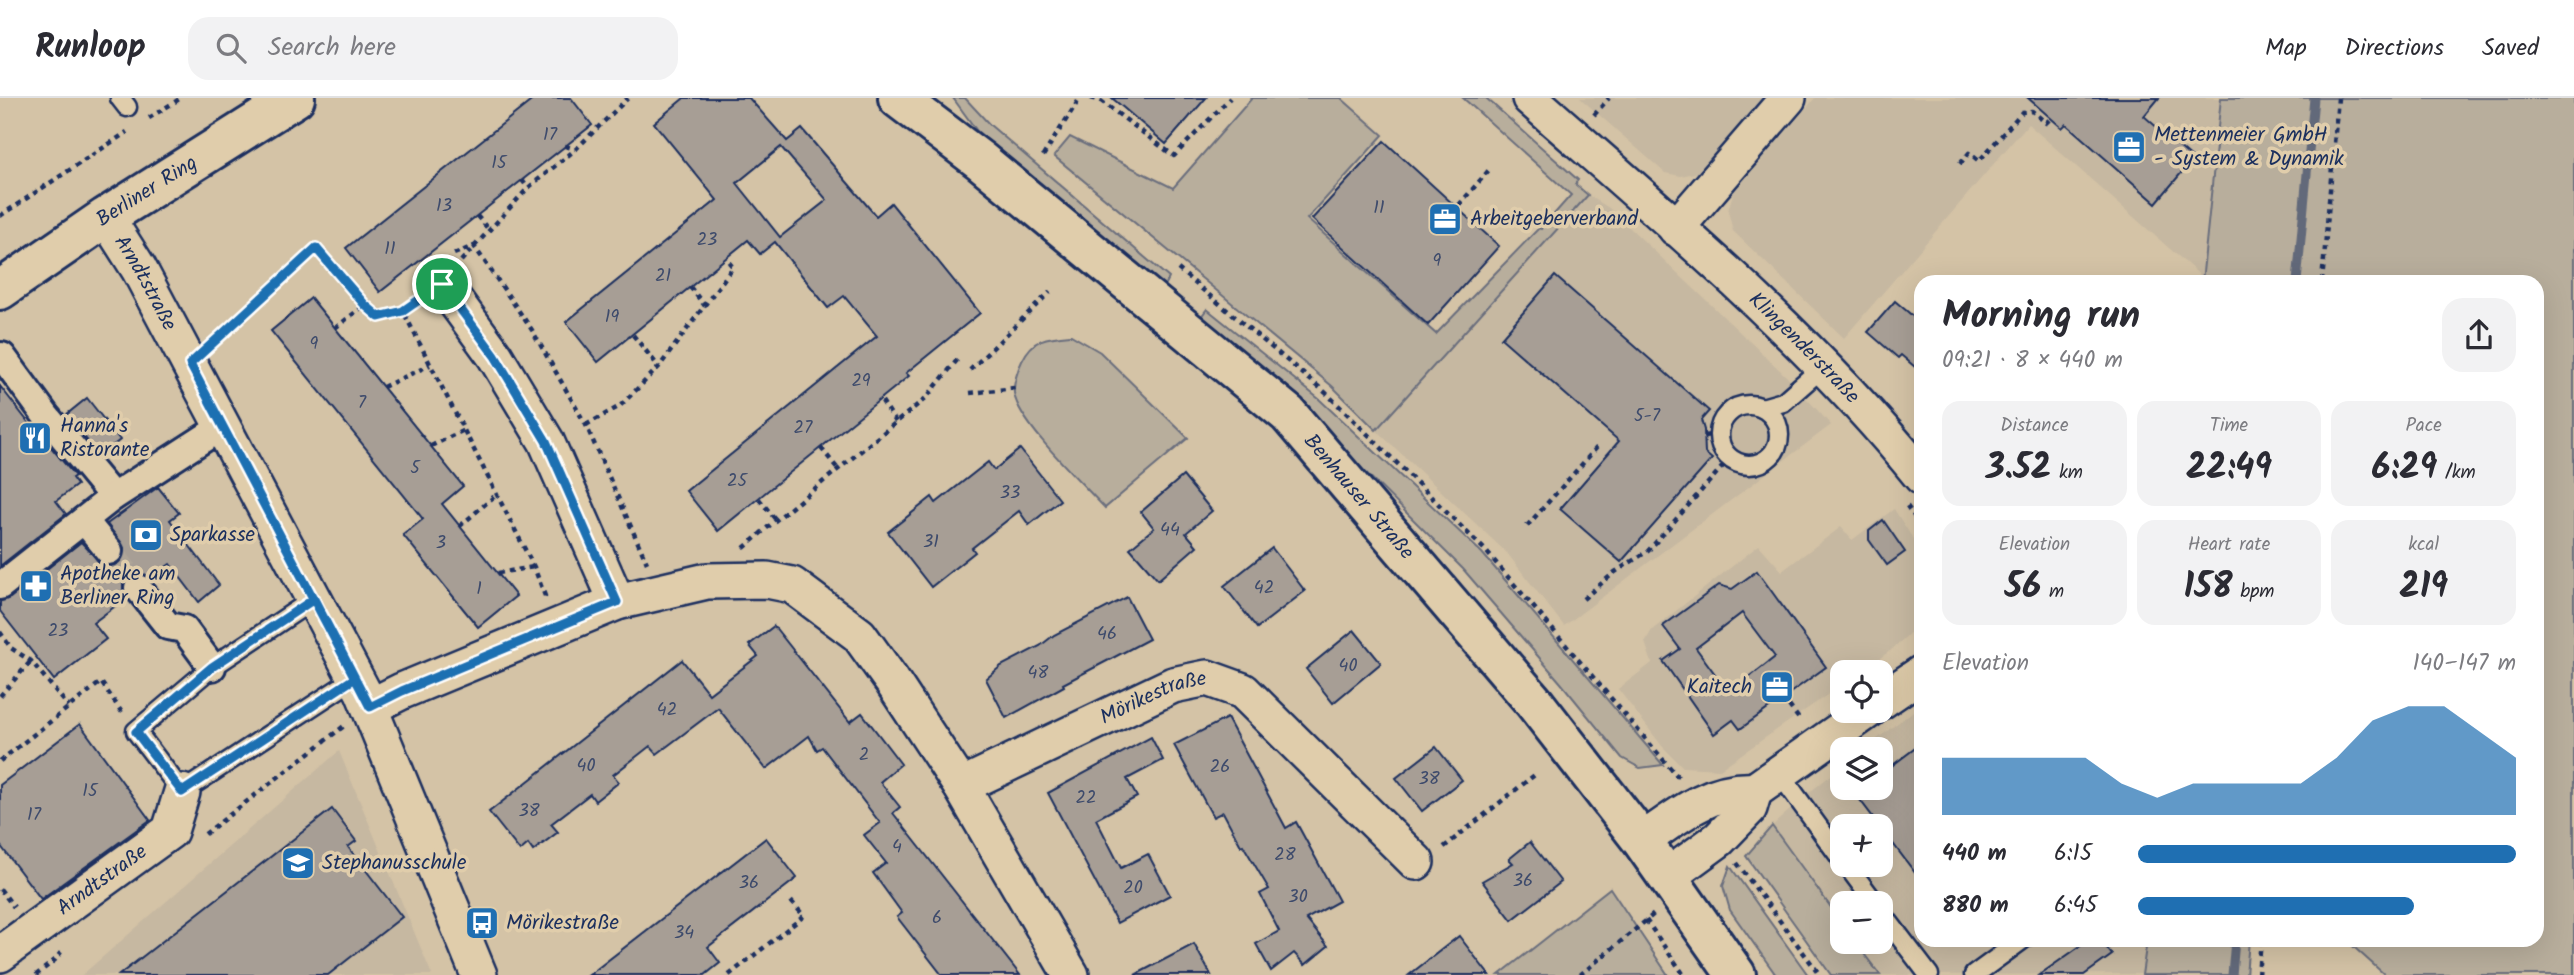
<!DOCTYPE html>
<meta charset="utf-8">
<style>
body{margin:0;font-family:Kalam,sans-serif;background:#f2f2f3;color:#2b2b33;height:100vh;display:flex;flex-direction:column;font-size:26px;white-space:nowrap}
*{box-sizing:border-box;margin:0}
p{font-size:23px;color:#7c7c81}
.icon{flex:none;width:38px;height:38px;fill:none;stroke:currentColor;stroke-width:2;stroke-linecap:round;stroke-linejoin:round}
.map{position:relative;flex:1;overflow:hidden}
.side{position:absolute;left:1914px;top:177px;width:630px;height:672px;display:flex;flex-direction:column;background:#fff;border-radius:21px;box-shadow:0 7px 28px #0002}
.side>*{flex:none}
.controls{position:absolute;left:1830px;top:562px;display:grid;gap:14px}
.controls a{display:grid;place-items:center;width:63px;height:63px;border-radius:14px;background:#fff;box-shadow:0 7px 28px #0002;font-size:35px}
.pin{position:absolute;display:grid;place-items:center;width:60px;height:60px;color:#fff;margin:-30px;border:4px solid #fff;border-radius:50%;box-shadow:0 2px 7px #0007}
.round{display:grid;place-items:center;flex:none;width:74px;height:74px;border-radius:21px;background:#f2f2f3}
.summary{display:flex;align-items:center;justify-content:space-between;height:119px;padding:0 28px}
h1{font-size:38px;font-weight:700;line-height:52px}
.figures{display:grid;grid-template-columns:repeat(3,1fr);gap:10px;height:119px;padding:7px 28px}
.figures div{display:grid;align-content:center;border-radius:18px;background:#f2f2f3;text-align:center}
.figures b{font-size:35px;font-weight:700}
.figures small{font-size:19px;font-weight:400}
.figures p{font-size:19px}
.chart{height:196px;padding:14px 28px}
.chart p{display:flex;justify-content:space-between}
.chart svg{width:100%;height:126px;margin-top:7px;fill:#1f6fb2;opacity:.7}
ul{padding:0 28px;list-style:none;font-size:23px}
li{display:grid;grid-template-columns:112px 84px 1fr;align-items:center;height:52px}
li i{height:18px;border-radius:9px;background:#1f6fb2}
header{display:flex;align-items:center;gap:42px;box-sizing:border-box;height:98px;padding:0 35px;background:#fff;border-bottom:2px solid #e1e1e2}
header strong{font-size:33px}
nav{display:flex;gap:38px;margin-inline-start:auto;font-size:24px}
.search{width:490px;height:63px;background:#f2f2f3;display:flex;align-items:center;gap:18px;box-sizing:border-box;padding:0 24px;border-radius:21px;color:#7c7c81;font-size:26px}
.map>svg:first-child{display:block}
</style>
<header>
<strong>Runloop</strong>
<div class="search"><svg class="icon" aria-label="search" viewBox="0 0 24 24"><circle cx="10" cy="10" r="6"/><path d="M15 15l6 6"/></svg>Search here</div>
<nav><a>Map</a><a>Directions</a><a>Saved</a></nav>
</header>
<div class="map">
<svg width="2574" height="877" viewBox="0 0 2574 877">
<rect width="100%" height="100%" fill="#d4c3a6"/>
<filter id="ink" filterUnits="userSpaceOnUse"><feTurbulence type="fractalNoise" baseFrequency=".0143" numOctaves="2"/><feDisplacementMap in="SourceGraphic" scale="14" xChannelSelector="R" yChannelSelector="G"/><feConvolveMatrix kernelMatrix="1 2 1 2 8 2 1 2 1" color-interpolation-filters="sRGB"/></filter>
<g filter="url(#ink)">
<g fill="#c6b8a1" fill-rule="evenodd">
<path d="M1580 0H1768L1707 72 1681 78 1665 75Z"/>
<path d="M1815 0H2221L2203 180 2028 26 1844 240 1733 133 1728 113 1733 95Z"/>
<path d="M1588 97 1609 110 1786 278 1831 327 1564 528 1507 455 1376 332Z"/>
<path d="M1894 411 1922 455 1921 525 1890 553 1860 574H1843V586L1720 671 1683 669 1662 648 1618 591 1652 565 1645 544 1652 532 1759 447 1782 473 1841 429 1852 442Z"/>
<path d="M1921 607 1922 842H2147L2144 876 1880 877 1855 844H1881V805H1843V826L1772 728 1811 693 1843 668V690H1881V651H1864ZM1843 728H1881V766H1843Z"/>
<path d="M339 653 432 877H82Z"/>
</g>
<g fill="#b8ae9c" stroke="#6a6e7d" stroke-width="2">
<path d="M953 0H965L990 27 1169 180 1162 194 977 33Z"/>
<path d="M1252 0H1341L1383 37 1307 121 1436 236 1539 130 1541 131 1571 97 1463 0H1486L1578 82 1575 86 1588 97 1376 332 1332 288 1054 58 1070 39 1173 90Z"/>
<path d="M2221 0H2574V877H2385L2346 842H2538V184H2202Z"/>
<path d="M1207 211 1319 301 1482 455 1663 667 1640 670 1622 660 1561 585 1463 471 1303 312 1197 224Z"/>
<path d="M1071 237 1100 254 1188 340 1105 410C1083 386 1018 325 1014 295 1013 286 1018 271 1022 263 1033 240 1047 239 1071 237Z"/>
<path d="M1772 728 1843 826V844H1855L1880 877H1831L1746 758Z"/>
<path d="M1730 768 1808 877H1776L1730 812 1723 788Z"/>
<path d="M1610 790 1668 877H1499Z"/>
<path d="M2147 842H2249L2246 877H2142Z"/>
</g>
<g fill="none" stroke-linecap="round" stroke-linejoin="round">
<g stroke="#62697a" stroke-width="9">
<path d="M2297 184 2314 0"/>
<path d="M2232 877 2235 842"/>
</g>
</g>
<g fill="#a79e95" stroke="#1b2f5e" stroke-width="2" fill-rule="evenodd">
<path d="M535 0H571L592 27 380 194 346 150Z"/>
<path d="M684 0H749L787 43 802 31 876 118 891 105 980 215 906 275 909 278 718 433 686 393 877 238 844 198 828 210 775 144 760 156 748 142 598 264 566 224 717 102 654 25ZM781 49 827 102 780 139 737 85Z"/>
<path d="M1112 0H1206L1166 46Z"/>
<path d="M2028 0H2159L2144 18 2193 61 2156 105 2066 26 2062 30Z"/>
<path d="M1384 43 1499 148 1428 227 1312 121Z"/>
<path d="M1555 178 1709 313 1701 322 1704 332 1705 355 1712 361 1621 464 1560 411 1619 343 1501 240Z"/>
<path d="M311 200 463 388 442 406 516 498 478 529 403 437 423 421 271 233Z"/>
<path d="M1895 203 1922 226V275L1901 257 1898 260 1868 234Z"/>
<path d="M0 288 39 338 41 337 75 378 72 380 77 387 56 403 66 416 0 468Z"/>
<path d="M87 300 120 342 100 358 66 317Z"/>
<path d="M1020 351 1060 402 1029 427 1019 413 972 450 975 454 931 489 888 434 932 399 936 405 988 364 994 372Z"/>
<path d="M1183 378 1212 413 1186 435 1197 448 1158 482 1130 450 1154 430 1141 414Z"/>
<path d="M158 389 179 415 170 422 219 487 199 504 170 466 150 480 143 475 129 477 123 485V493L126 500 93 525 106 541 54 582 0 513V503L10 500 81 444 103 467 111 469 118 466 124 458V450L107 426Z"/>
<path d="M1883 422 1905 454 1887 467 1869 442V433Z"/>
<path d="M1272 450 1305 493 1257 530 1224 488Z"/>
<path d="M1757 473 1826 569 1740 631 1733 622 1714 636 1663 563 1680 551 1663 528 1719 487 1732 491ZM1742 515 1775 559 1729 595 1696 550Z"/>
<path d="M1127 499 1149 541 1063 586 1064 588 1006 620 986 581 1001 568 1040 548 1054 537Z"/>
<path d="M774 528 850 624 862 615 901 666 880 684 900 709 893 715 1020 877H942L897 819 902 815 873 775 886 765 864 737 880 725 822 649 817 652 809 638 766 671 718 610 657 656 650 648 613 677 619 684 595 703 590 696 551 726 558 734 533 753 528 746 520 753 489 714 682 562 709 596 758 558 749 547Z"/>
<path d="M1354 532 1381 565 1333 605 1306 571Z"/>
<path d="M1227 620 1286 730 1296 724 1339 803 1306 821 1328 848 1305 867 1294 855 1271 873 1256 846 1279 833 1260 796 1269 791 1243 747 1241 748 1223 714 1213 719 1174 647Z"/>
<path d="M80 626 150 722 41 801 0 747V687Z"/>
<path d="M1151 639 1163 662 1127 681 1137 699 1096 721 1121 770 1148 756 1170 797 1117 825 1048 695Z"/>
<path d="M1922 645V784L1851 690H1881V676Z"/>
<path d="M1436 649 1462 682 1422 713 1396 680Z"/>
<path d="M332 711 356 743 348 749 402 819 328 877H119Z"/>
<path d="M766 740 797 780 708 849 720 865 705 877H589Z"/>
<path d="M1530 744 1561 784 1512 822 1482 783 1513 765 1509 761Z"/>
<path d="M1459 838 1489 877H1409Z"/>
<path d="M2089 842H2101L2112 857 2084 877H2039Z"/>
<path d="M1194 846 1211 877H1135Z"/>
</g>
<g fill="none" stroke-linecap="round" stroke-linejoin="round">
<path stroke="#afa598" stroke-width="26" stroke-dasharray="26 13" stroke-linecap="butt" d="M109 453 138 490"/>
<g stroke="#1b2f5e" stroke-width="23">
<g id="service">
<path d="M120 0 127 9"/>
<circle cx="1749" cy="337" r="30"/>
<path d="M1762 310 1783 304 1824 268"/>
<path d="M314 501 212 569 136 633 182 694 355 580"/>
<path d="M1780 676 1843 763"/>
<path d="M1846 766 1875 805"/>
<path d="M1881 814 1929 877"/>
<path d="M1974 877 2022 842"/>
</g>
</g>
<g stroke="#1b2f5e" stroke-width="32">
<g id="pedestrian">
<path d="M2 258 46 318 113 399"/>
<path d="M84 422 109 453"/>
<path d="M0 488 113 399 223 328"/>
<path d="M138 490 168 528 184 531 212 569"/>
</g>
</g>
<g stroke="#1b2f5e" stroke-width="40">
<g id="minor">
<path id="s1" d="M1530 0C1666 120 1807 237 1922 379"/>
<path id="s2" d="M106 119 139 171 363 594 479 877"/>
<path d="M1676 130 1788 0"/>
<path d="M442 185 495 258 546 343 617 504"/>
<path d="M1881 603 1922 575"/>
<path d="M370 609 402 593 617 504 707 483 767 482 792 487 859 537 892 583 961 688 1071 877"/>
<path id="s3" d="M961 688 1173 587 1207 580 1243 593 1416 764"/>
<path d="M1642 743C1676 719 1710 690 1754 693L1869 612"/>
<path d="M1667 779 1719 741 1749 710 1754 693"/>
<path id="s4" d="M0 856 170 733 182 694"/>
</g>
</g>
<g stroke="#1b2f5e" stroke-width="44">
<g id="secondary">
<path id="s5" d="M898 0 981 63 1288 316 1534 604 1642 743 1736 877"/>
<path id="s6" d="M0 192 106 119 295 0"/>
</g>
</g>
<g stroke="#1b2f5e" stroke-width="4.5" stroke-dasharray="5 5" stroke-linecap="butt">
<path d="M1091 0 1101 3 1174 58 1230 0"/>
<path d="M1594 17 1609 0"/>
<path d="M149 20 181 0"/>
<path d="M565 48 575 51"/>
<path d="M1043 58 1080 0"/>
<path d="M1960 66 1969 55 1979 63 2022 14 2032 13 2046 25 2051 20"/>
<path d="M522 82 528 90"/>
<path d="M1459 107 1489 72"/>
<path d="M0 118 127 34"/>
<path d="M477 118 489 132"/>
<path d="M454 156 474 148 532 232 586 327 647 465"/>
<path d="M461 163 528 90 576 51 628 0"/>
<path d="M1178 171 1326 295 1485 452 1678 679"/>
<path d="M2322 184 2338 0"/>
<path d="M690 189 705 208"/>
<path d="M416 204 403 213 534 469 545 498 544 501"/>
<path d="M335 230 365 207 379 219 403 213"/>
<path d="M633 237 659 269"/>
<path d="M214 243 316 150 365 207"/>
<path d="M970 272 1050 194"/>
<path d="M383 289 430 267"/>
<path d="M970 295 1015 290"/>
<path d="M882 303 896 324"/>
<path d="M586 327 620 308 659 269 733 169 726 161"/>
<path d="M1704 338 1719 336"/>
<path d="M431 348 464 332"/>
<path d="M821 350 838 371"/>
<path d="M759 401 776 422"/>
<path d="M1907 408 1922 429"/>
<path d="M460 428 497 396"/>
<path d="M1527 428 1600 346"/>
<path d="M744 450 776 422 926 300 958 261"/>
<path d="M498 475 534 469"/>
<path d="M1583 501 1615 474 1648 453 1724 367 1732 361"/>
<path d="M0 534 11 550 31 563 69 609"/>
<path d="M0 598 31 563"/>
<path d="M1783 600 1800 622"/>
<path d="M0 663 101 584 123 616"/>
<path d="M205 736 344 628"/>
<path d="M1444 749 1537 675"/>
<path d="M1737 765 1820 877"/>
<path d="M0 791 14 809"/>
<path d="M1646 822 1684 877"/>
<path d="M36 877 55 862 61 854"/>
<path d="M729 877 804 818 790 802"/>
<path d="M1580 877 1654 816"/>
<path d="M2258 877 2261 842"/>
</g>
<use href="#service" stroke="#e0cdab" stroke-width="18"/>
<use href="#pedestrian" stroke="#e0cdab" stroke-width="26"/>
<use href="#minor" stroke="#e0cdab" stroke-width="35"/>
<use href="#secondary" stroke="#e0cdab" stroke-width="38"/>
</g>
</g>
<g fill="none" stroke-linecap="round" stroke-linejoin="round" filter="url(#ink)">
<g stroke="#fff" stroke-width="14">
<path id="route" d="M442 186 403 213 379 219 365 207 316 150 190 266 355 580 182 694 136 634 212 569 314 501 370 609 402 593 617 504 546 343 495 258 442 186"/>
</g>
<use href="#route" stroke="#1f6fb2" stroke-width="9"/>
</g>
<defs>
<g id="office-square" transform="scale(1.75)"><rect x="-9" y="-9" width="18" height="18" rx="4" fill="#1f6fb2" stroke="#e0cdab"/><path d="M-6-3h4V-5.5h4V-3h4V5H-6ZM-1-4.5V-3h2v-1.5ZM-6 0V1H6V0Z" fill="#fff"/></g>
<g id="restaurant-square" transform="scale(1.75)"><rect x="-9" y="-9" width="18" height="18" rx="4" fill="#1f6fb2" stroke="#e0cdab"/><path d="M-5-6h1v4h1v-4h1v4h1v-4h1v5L-1.5 .5V6h-2V.5L-5-1ZM5-6V6H3V1.5H1.5Q1.5-4 5-6Z" fill="#fff"/></g>
<g id="bank-square" transform="scale(1.75)"><rect x="-9" y="-9" width="18" height="18" rx="4" fill="#1f6fb2" stroke="#e0cdab"/><path d="M-6-4H6V4H-6ZM0-2.3a2.3 2.3 0 1 0 0 4.6a2.3 2.3 0 1 0 0-4.6Z" fill="#fff"/></g>
<g id="pharmacy-square" transform="scale(1.75)"><rect x="-9" y="-9" width="18" height="18" rx="4" fill="#1f6fb2" stroke="#e0cdab"/><path d="M-2-6h4v4h4v4h-4v4h-4v-4h-4v-4h4Z" fill="#fff"/></g>
<g id="school-square" transform="scale(1.75)"><rect x="-9" y="-9" width="18" height="18" rx="4" fill="#1f6fb2" stroke="#e0cdab"/><path d="M0-5L7-2L0 1L-7-2ZM-4 1L0 2.5L4 1V4Q0 6-4 4Z" fill="#fff"/></g>
<g id="bus-square" transform="scale(1.75)"><rect x="-9" y="-9" width="18" height="18" rx="4" fill="#1f6fb2" stroke="#e0cdab"/><path d="M-5-6H5V4H4V6H2V4H-2V6H-4V4H-5ZM-3.5-4V0h7V-4ZM-3.5 1.2v1.5H-2V1.2ZM2 1.2v1.5H3.5V1.2Z" fill="#fff"/></g>
</defs>
<g fill-rule="evenodd">
<use href="#office-square" x="2129" y="49"/>
<use href="#office-square" x="1445" y="121"/>
<use href="#restaurant-square" x="35" y="340"/>
<use href="#bank-square" x="146" y="437"/>
<use href="#pharmacy-square" x="36" y="488"/>
<use href="#office-square" x="1777" y="589"/>
<use href="#school-square" x="298" y="765"/>
<use href="#bus-square" x="482" y="825"/>
</g>
<g text-anchor="middle" dominant-baseline="central" stroke-width="7" stroke-linejoin="round" paint-order="stroke">
<g font-size="18" fill="#3e4b6c">
<text x="550" y="37">17</text>
<text x="499" y="65">15</text>
<text x="444" y="108">13</text>
<text x="1379" y="110">11</text>
<text x="707" y="142">23</text>
<text x="390" y="151">11</text>
<text x="1437" y="163">9</text>
<text x="663" y="178">21</text>
<text x="612" y="219">19</text>
<text x="314" y="246">9</text>
<text x="861" y="283">29</text>
<text x="362" y="305">7</text>
<text x="1647" y="318">5-7</text>
<text x="803" y="330">27</text>
<text x="415" y="370">5</text>
<text x="737" y="383">25</text>
<text x="1010" y="395">33</text>
<text x="1170" y="432">44</text>
<text x="931" y="444">31</text>
<text x="441" y="445">3</text>
<text x="1264" y="490">42</text>
<text x="479" y="491">1</text>
<text x="58" y="533">23</text>
<text x="1107" y="536">46</text>
<text x="1348" y="568">40</text>
<text x="1038" y="575">48</text>
<text x="667" y="612">42</text>
<text x="864" y="657">2</text>
<text x="586" y="668">40</text>
<text x="1220" y="669">26</text>
<text x="1429" y="681">38</text>
<text x="90" y="693">15</text>
<text x="1086" y="700">22</text>
<text x="529" y="713">38</text>
<text x="34" y="717">17</text>
<text x="897" y="749">4</text>
<text x="1285" y="757">28</text>
<text x="1523" y="783">36</text>
<text x="749" y="785">36</text>
<text x="1133" y="790">20</text>
<text x="1298" y="799">30</text>
<text x="937" y="820">6</text>
<text x="684" y="835">34</text>
</g>
<g font-size="21" fill="#1b2f5e" stroke="#e0cdab" text-anchor="start">
<text x="2154" y="37">Mettenmeier GmbH<tspan x="2154" dy="24">- System &amp; Dynamik</tspan></text>
<text x="1470" y="121">Arbeitgeberverband</text>
<text x="60" y="328">Hanna's<tspan x="60" dy="24">Ristorante</tspan></text>
<text x="170" y="437">Sparkasse</text>
<text x="60" y="476">Apotheke am<tspan x="60" dy="24">Berliner Ring</tspan></text>
<text x="1752" y="589" text-anchor="end">Kaitech</text>
<text x="322" y="765">Stephanusschule</text>
<text x="506" y="825">Mörikestraße</text>
</g>
<g font-size="21" fill="#1b2f5e" stroke="#e0cdab">
<text stroke="none"><textPath href="#s6" startOffset="177">Berliner Ring</textPath></text>
<text stroke="none"><textPath href="#s2" startOffset="77">Arndtstraße</textPath></text>
<text stroke="none"><textPath href="#s1" startOffset="371">Klingenderstraße</textPath></text>
<text stroke="none"><textPath href="#s5" startOffset="611">Benhauser Straße</textPath></text>
<text stroke="none"><textPath href="#s3" startOffset="212">Mörikestraße</textPath></text>
<text stroke="none"><textPath href="#s4" startOffset="126">Arndtstraße</textPath></text>
</g>
</g>
</svg>
<div class="controls">
<a><svg class="icon" aria-label="locate" viewBox="0 0 24 24"><circle cx="12" cy="12" r="6"/><path d="M12 2v4M12 18v4M2 12h4M18 12h4"/></svg></a>
<a><svg class="icon" aria-label="layers" viewBox="0 0 24 24"><path d="M12 4l9 5-9 5-9-5zM3 14l9 5 9-5"/></svg></a>
<a>+</a>
<a>−</a>
</div>
<div class="pin" style="left:442px;top:186px;background:#1e9e55"><svg class="icon" aria-label="arrive" viewBox="0 0 24 24"><path d="M6 21V4h12l-3 4 3 4H6"/></svg></div>
<section class="side">
<div class="summary"><div><h1>Morning run</h1><p>09:21 · 8 × 440 m</p></div><a class="round"><svg class="icon" aria-label="share" viewBox="0 0 24 24"><path d="M12 15V3M7 8l5-5 5 5M5 13v7h14v-7"/></svg></a></div>
<div class="figures">
<div><p>Distance</p><b>3.52<small> km</small></b></div>
<div><p>Time</p><b>22:49</b></div>
<div><p>Pace</p><b>6:29<small> /km</small></b></div>
</div>
<div class="figures">
<div><p>Elevation</p><b>56<small> m</small></b></div>
<div><p>Heart rate</p><b>158<small> bpm</small></b></div>
<div><p>kcal</p><b>219</b></div>
</div>
<div class="chart"><p><span>Elevation</span>140–147 m</p>
<svg viewBox="0 0 160 44" preserveAspectRatio="none"><path d="M0 44V24L10 24L20 24L30 24L40 24L50 33L60 38L70 33L80 33L90 33L100 33L110 24L120 11L130 6L140 6L150 15L160 24V44z"/></svg>
</div>
<ul>
<li><b>440 m</b>6:15<i style="width:100%"></i></li>
<li><b>880 m</b>6:45<i style="width:73%"></i></li>
</ul>
</section>
</div>
